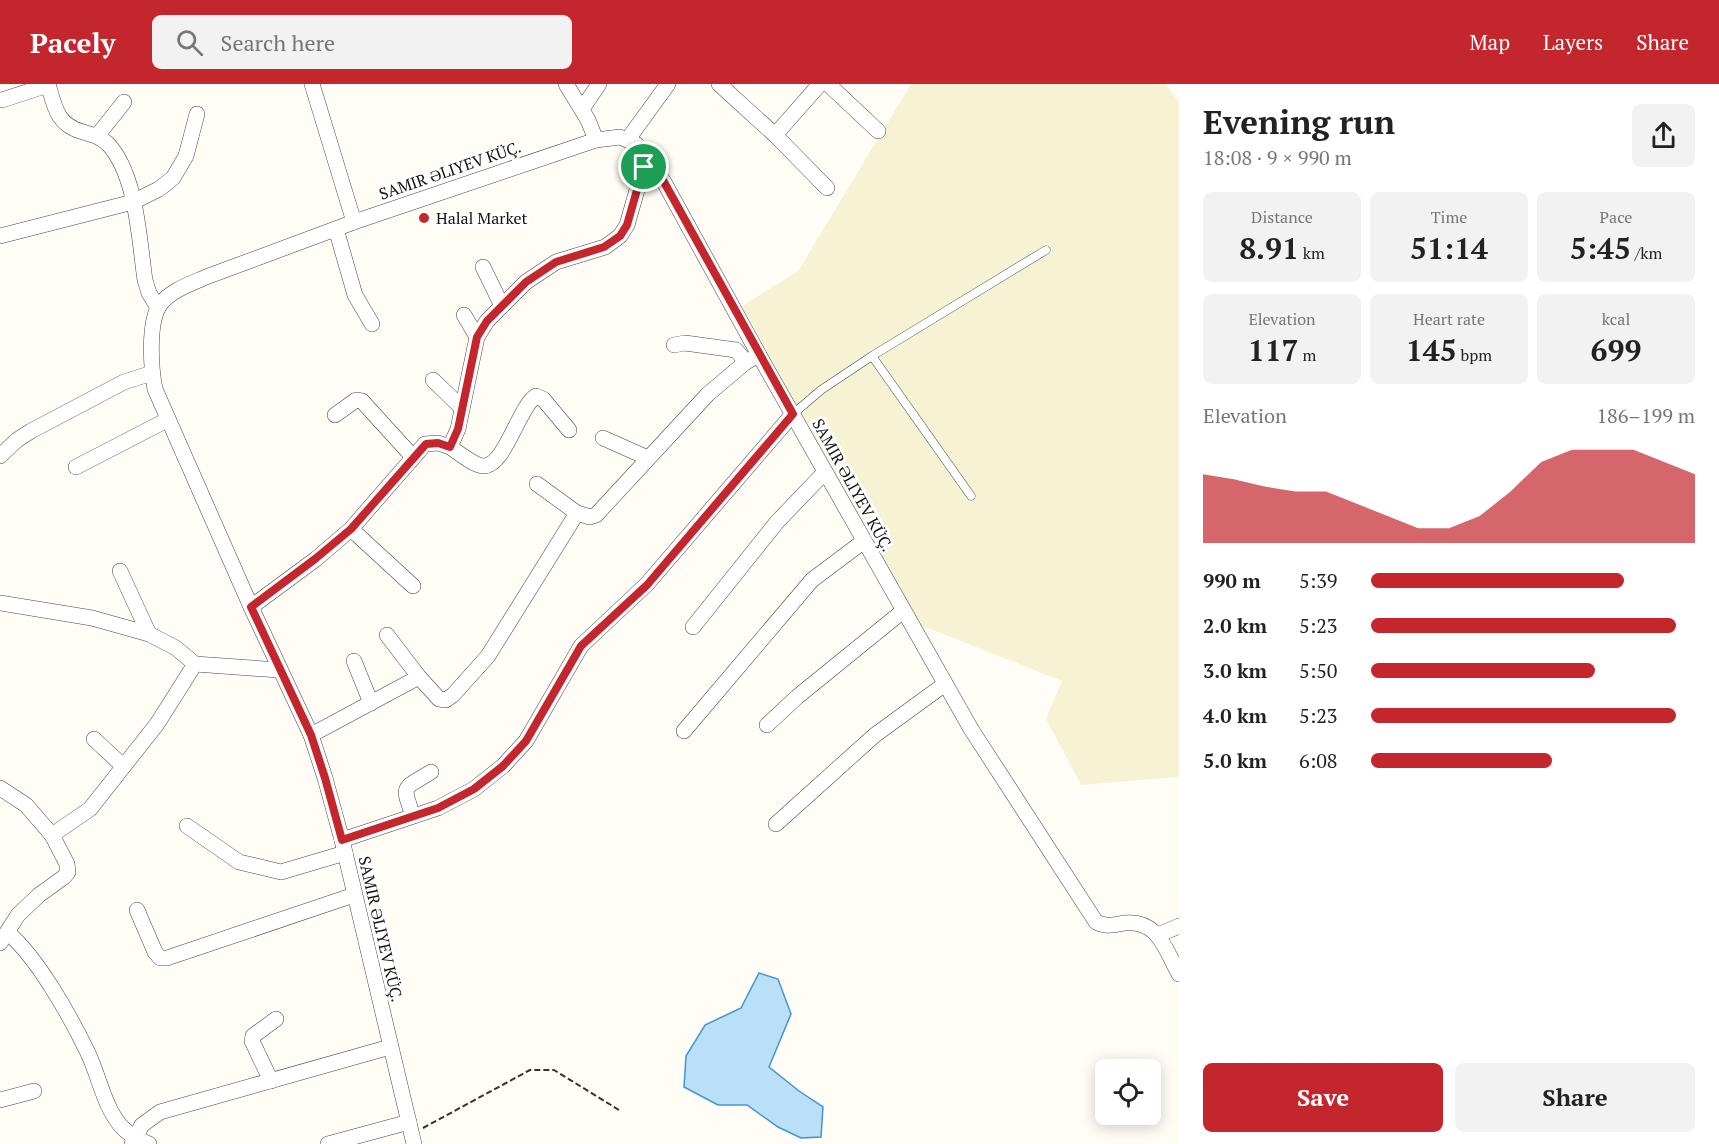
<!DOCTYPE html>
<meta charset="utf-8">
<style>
body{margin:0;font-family:"PT Serif",serif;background:#f2f2f2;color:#222;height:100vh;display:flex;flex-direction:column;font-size:22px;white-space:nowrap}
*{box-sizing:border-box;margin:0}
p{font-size:20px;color:#767676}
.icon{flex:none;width:33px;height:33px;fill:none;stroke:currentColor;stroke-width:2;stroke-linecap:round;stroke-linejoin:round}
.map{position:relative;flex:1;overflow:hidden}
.side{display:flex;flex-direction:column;background:#fff;width:540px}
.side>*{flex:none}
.tools{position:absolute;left:1095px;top:975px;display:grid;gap:12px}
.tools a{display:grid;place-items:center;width:66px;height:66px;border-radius:9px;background:#fff;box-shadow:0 3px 15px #0003;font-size:30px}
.pin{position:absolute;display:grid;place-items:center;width:51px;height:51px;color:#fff;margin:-26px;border:3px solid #fff;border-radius:50%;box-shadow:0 2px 6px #0007}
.round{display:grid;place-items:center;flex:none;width:63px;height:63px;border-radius:9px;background:#f2f2f2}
.summary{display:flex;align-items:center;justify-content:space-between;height:102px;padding:0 24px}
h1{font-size:33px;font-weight:600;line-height:45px}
.figures{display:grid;grid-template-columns:repeat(3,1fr);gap:9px;height:102px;padding:6px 24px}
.figures div{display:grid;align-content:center;border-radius:9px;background:#f2f2f2;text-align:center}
.figures b{font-size:30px;font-weight:600}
.figures small{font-size:16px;font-weight:400}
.figures p{font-size:16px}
.chart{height:168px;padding:12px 24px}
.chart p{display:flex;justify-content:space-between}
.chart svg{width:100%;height:108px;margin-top:6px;fill:#c4262e;opacity:.7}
.button{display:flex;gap:12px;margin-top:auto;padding:12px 24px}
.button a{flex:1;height:69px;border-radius:9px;background:#c4262e;color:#fff;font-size:24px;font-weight:600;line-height:69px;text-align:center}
.button a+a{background:#f2f2f2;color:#222}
ul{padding:0 24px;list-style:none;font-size:20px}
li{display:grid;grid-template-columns:96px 72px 1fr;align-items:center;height:45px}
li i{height:15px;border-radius:8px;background:#c4262e}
header{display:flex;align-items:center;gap:36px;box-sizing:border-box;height:84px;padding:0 30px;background:#c4262e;color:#fff}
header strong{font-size:28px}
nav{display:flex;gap:33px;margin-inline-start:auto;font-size:21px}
.search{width:420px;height:54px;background:#f2f2f2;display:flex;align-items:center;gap:15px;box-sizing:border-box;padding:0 21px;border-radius:9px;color:#767676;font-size:22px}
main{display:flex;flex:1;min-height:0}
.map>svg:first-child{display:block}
</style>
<header>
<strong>Pacely</strong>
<div class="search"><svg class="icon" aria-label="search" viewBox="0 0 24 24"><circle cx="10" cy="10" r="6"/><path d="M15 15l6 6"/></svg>Search here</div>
<nav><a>Map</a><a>Layers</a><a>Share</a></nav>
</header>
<main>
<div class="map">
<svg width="1179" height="1060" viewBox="0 0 1179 1060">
<rect width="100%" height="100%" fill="#fffdf5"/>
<path fill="#f6f3d4" d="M911 0H1165L1179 18V693L1081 701 1046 635 1062 597 918 540 742 222 798 187Z"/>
<path fill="#b9e0f7" stroke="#3f96cf" stroke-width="1.5" d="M759 889 778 895 791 930 769 983 799 1007 823 1023 821 1053 801 1054 778 1043 747 1021H718L684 1003 686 972 705 941 741 924Z"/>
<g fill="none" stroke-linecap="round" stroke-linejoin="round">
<g stroke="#444" stroke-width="9">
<g id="lane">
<path d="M872 272 971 412"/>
<path d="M793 330 821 306 872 272 1046 166"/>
</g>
</g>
<g stroke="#444" stroke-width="16">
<g id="street">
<path d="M48 0C55 24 57 41 83 48 93 51 101 53 108 60 137 91 139 156 145 196L149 209 158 224"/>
<path d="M312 0 354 138"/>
<path d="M566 0 588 36 596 56"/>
<path d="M719 0 775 51 827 104"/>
<path d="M828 0 878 47"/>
<path d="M2 16 48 1"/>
<path d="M582 25 599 0"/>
<path d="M775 51 820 0"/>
<path d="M97 52 124 18"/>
<path d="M628 55 668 0"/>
<path d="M336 145 355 211 372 240"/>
<path d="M0 152 133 118 159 105 173 94 186 72 197 30"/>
<path d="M483 183 502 222"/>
<path d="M464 231 477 253"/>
<path d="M674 261 685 259 736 266 746 278"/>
<path d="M433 296 462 324"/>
<path d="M335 331 356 316 362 317 413 373"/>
<path d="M603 354 648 374"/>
<path d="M450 363C459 369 473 381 483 382 505 383 519 322 536 312L543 315 569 346"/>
<path d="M0 372 17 356 31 347 124 298 152 289"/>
<path d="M76 383 167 336"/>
<path d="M537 400 577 429"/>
<path d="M351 445 413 502"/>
<path d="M120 487 149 550"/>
<path d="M0 519 92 534 149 550 176 564 195 580 279 586"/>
<path d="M251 523 316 475 351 445 425 360 438 359 450 363 458 345 477 253 487 237 526 198 556 178 605 163 620 152 627 141 641 92 650 77"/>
<path d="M693 543 777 438 825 388"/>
<path d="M387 551 419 593"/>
<path d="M354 577 371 619"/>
<path d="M767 641 797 613 903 527"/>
<path d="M684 647 812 496 864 457"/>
<path d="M311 651 419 593 439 615 446 616 453 611 488 572 577 429 590 433 596 431 708 310 746 278 759 271"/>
<path d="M94 655 123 682"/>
<path d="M0 704 26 721 52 751"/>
<path d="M413 732C402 700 402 706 431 688"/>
<path d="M776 740 875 651 945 600"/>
<path d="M187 742 239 778 281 788 345 769"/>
<path d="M342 756 438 724 474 705 503 682 526 657 581 562 647 500 793 330"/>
<path d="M137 826 155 868 160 874H167L354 811"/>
<path d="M8 849C37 873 70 932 87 967 99 991 104 1024 122 1043 129 1051 139 1056 149 1060"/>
<path d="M1158 851 1179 842"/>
<path d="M0 859 18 831 39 811 64 793 68 788 67 780 52 751 90 725 157 640 195 580"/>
<path d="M271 997 252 957 253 952 276 935"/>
<path d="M0 1016 34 1007"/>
<path d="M132 1060 142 1041 160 1028 390 963"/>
<path d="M328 1060 409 1038"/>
<path d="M414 1060 342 756 325 694 311 651 251 523 155 305C151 285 148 241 159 222 169 207 190 200 206 193L354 138 596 56 620 53 636 60 664 98 759 271 971 645 1096 838C1106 843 1114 841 1124 839 1158 835 1165 865 1179 890"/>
</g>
</g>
<path stroke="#333" stroke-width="2" stroke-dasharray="6 3" stroke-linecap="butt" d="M423 1044 530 986H554L619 1026"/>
<use href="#lane" stroke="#fff" stroke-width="8"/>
<use href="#street" stroke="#fff" stroke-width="15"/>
</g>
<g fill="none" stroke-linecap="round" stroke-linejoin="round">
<g stroke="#fff" stroke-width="12">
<path id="route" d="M650 77 664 98 793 330 647 501 581 562 526 657 503 682 474 705 438 724 342 756 325 694 311 651 251 523 315 475 351 445 426 360 438 359 450 363 458 345 477 253 487 237 526 198 556 178 604 163 620 152 627 141 641 92 644 83Z"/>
</g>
<use href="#route" stroke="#c4262e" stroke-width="8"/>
</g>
<circle fill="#c4262e" stroke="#fff" stroke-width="2" cx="424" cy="134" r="6"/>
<g text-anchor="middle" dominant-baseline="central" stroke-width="6" stroke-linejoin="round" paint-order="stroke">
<g font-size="16" fill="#111" stroke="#fff">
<text transform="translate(450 86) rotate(-19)">SAMIR ƏLIYEV KÜÇ.</text>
<text transform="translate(853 401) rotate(61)">SAMIR ƏLIYEV KÜÇ.</text>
<text transform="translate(381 845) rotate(77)">SAMIR ƏLIYEV KÜÇ.</text>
</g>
<g font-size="16" fill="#111" stroke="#fff" text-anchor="start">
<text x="436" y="134">Halal Market</text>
</g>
</g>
</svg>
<div class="tools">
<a><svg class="icon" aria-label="locate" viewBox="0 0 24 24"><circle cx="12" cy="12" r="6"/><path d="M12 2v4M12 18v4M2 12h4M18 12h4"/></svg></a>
</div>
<div class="pin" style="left:644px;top:83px;background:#1e9e55"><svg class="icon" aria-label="arrive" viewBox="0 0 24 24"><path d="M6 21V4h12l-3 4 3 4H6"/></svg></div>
</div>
<section class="side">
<div class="summary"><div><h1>Evening run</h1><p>18:08 · 9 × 990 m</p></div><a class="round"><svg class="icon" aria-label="share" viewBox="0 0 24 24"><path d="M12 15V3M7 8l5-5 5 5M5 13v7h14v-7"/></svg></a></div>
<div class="figures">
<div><p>Distance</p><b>8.91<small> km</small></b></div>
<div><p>Time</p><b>51:14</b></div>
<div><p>Pace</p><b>5:45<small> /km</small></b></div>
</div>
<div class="figures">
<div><p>Elevation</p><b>117<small> m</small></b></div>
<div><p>Heart rate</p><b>145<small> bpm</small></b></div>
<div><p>kcal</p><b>699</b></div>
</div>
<div class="chart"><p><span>Elevation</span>186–199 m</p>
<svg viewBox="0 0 160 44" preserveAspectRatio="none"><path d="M0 44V16L10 18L20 21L30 23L40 23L50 28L60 33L70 38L80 38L90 33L100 23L110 11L120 6L130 6L140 6L150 11L160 16V44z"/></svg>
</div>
<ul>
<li><b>990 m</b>5:39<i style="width:78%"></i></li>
<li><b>2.0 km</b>5:23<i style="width:94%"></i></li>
<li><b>3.0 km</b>5:50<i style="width:69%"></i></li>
<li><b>4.0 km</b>5:23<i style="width:94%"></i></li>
<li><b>5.0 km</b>6:08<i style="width:56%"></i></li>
</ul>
<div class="button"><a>Save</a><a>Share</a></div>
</section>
</main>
